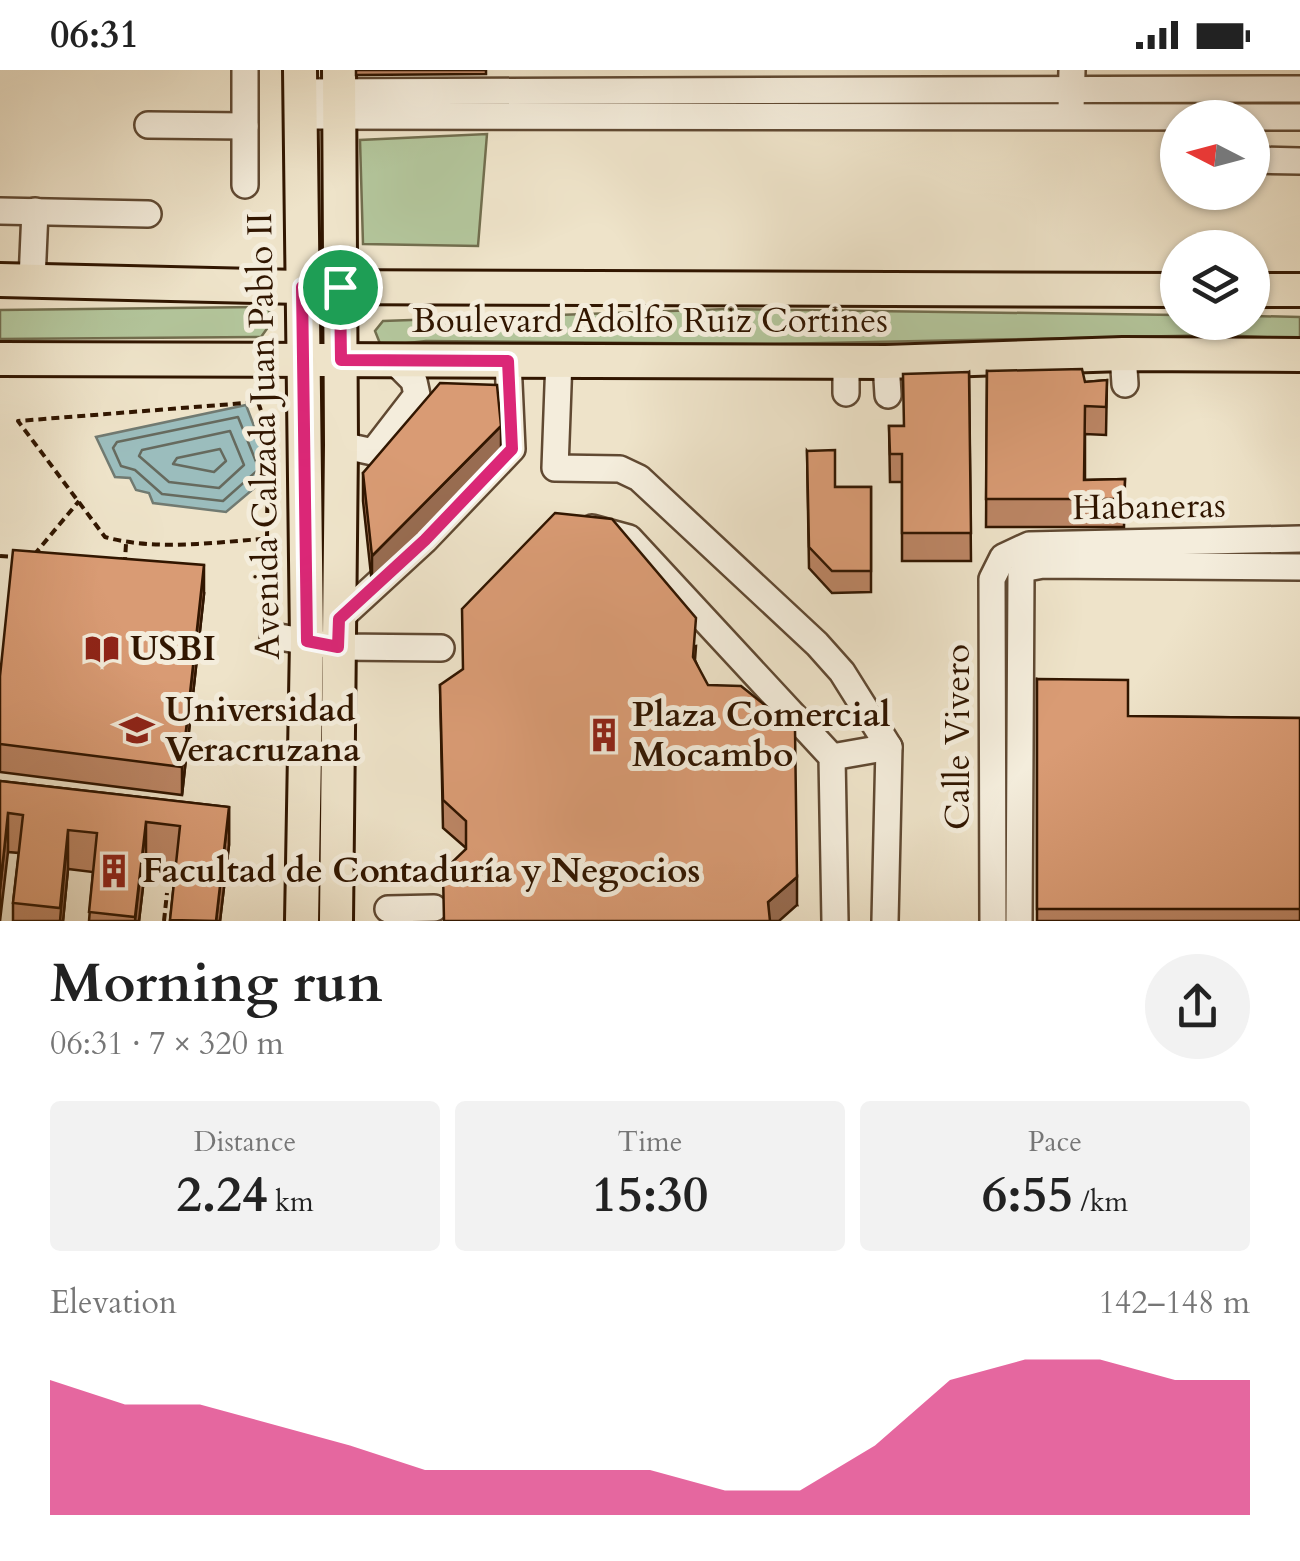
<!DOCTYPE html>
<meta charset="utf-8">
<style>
body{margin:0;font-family:Cardo,serif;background:#f2f2f2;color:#222;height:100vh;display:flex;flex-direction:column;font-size:38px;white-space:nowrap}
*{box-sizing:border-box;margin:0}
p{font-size:32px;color:#767676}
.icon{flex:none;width:55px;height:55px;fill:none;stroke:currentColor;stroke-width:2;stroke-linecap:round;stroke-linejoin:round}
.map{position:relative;height:851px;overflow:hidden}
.side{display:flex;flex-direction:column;background:#fff;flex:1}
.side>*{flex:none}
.needle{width:65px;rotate:276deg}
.fabs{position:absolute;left:1160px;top:30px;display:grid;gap:20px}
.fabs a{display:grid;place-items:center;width:110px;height:110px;border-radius:50%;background:#fff;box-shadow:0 2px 8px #0004;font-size:50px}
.pin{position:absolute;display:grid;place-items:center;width:85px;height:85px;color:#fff;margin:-42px;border:5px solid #fff;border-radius:50%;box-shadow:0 2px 10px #0007}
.round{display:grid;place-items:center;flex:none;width:105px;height:105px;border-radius:52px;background:#f2f2f2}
.summary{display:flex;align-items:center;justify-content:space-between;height:170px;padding:0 50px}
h1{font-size:55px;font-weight:800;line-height:75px}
.metrics{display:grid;grid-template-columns:repeat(3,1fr);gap:15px;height:170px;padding:10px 50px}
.metrics div{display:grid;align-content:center;border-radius:10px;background:#f2f2f2;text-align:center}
.metrics b{font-size:50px;font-weight:800}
.metrics small{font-size:28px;font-weight:400}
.metrics p{font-size:28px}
.chart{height:280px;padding:20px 50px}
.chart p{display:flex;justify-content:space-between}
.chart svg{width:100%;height:180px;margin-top:10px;fill:#db2777;opacity:.7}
.status{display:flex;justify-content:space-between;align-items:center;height:70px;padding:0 50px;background:#fff;direction:ltr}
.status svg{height:28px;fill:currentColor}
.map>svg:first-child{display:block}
</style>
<div class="status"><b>06:31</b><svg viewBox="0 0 49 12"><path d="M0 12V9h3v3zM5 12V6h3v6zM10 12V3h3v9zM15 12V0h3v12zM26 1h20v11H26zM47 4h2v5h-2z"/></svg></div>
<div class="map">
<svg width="1300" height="851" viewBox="0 0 1300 851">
<rect width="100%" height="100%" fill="#eee3c9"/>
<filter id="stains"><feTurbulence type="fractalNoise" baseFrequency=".002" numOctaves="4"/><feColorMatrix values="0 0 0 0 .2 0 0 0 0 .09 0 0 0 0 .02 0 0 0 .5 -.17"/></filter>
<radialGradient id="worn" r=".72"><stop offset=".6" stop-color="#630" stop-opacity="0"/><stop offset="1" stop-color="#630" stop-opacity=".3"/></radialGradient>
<g fill="#b3c59b" stroke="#726e4e" stroke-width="2.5">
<path d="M487 64 478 176 363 174 360 70Z"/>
<path d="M257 237 268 239 274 249 261 267 0 269V240Z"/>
<path d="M727 239 1177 245 1178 252H1252L1253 246 1300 247V269L1222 265 775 274 426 271 381 276 375 261 383 251Z"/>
</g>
<path fill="#9bbdbd" stroke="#717a71" stroke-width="2.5" d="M246 335 272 403 226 442 153 433 149 423 136 420 130 408 115 407 96 367Z"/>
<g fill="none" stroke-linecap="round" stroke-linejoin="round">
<g stroke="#666a5e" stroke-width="2.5">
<path d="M238 347 259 399 223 431 162 424 135 400 121 396 113 378 117 372Z"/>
<path d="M230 361 244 395 219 418 169 412 139 386 142 380Z"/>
<path d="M220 379 226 391 214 402 173 394 177 388Z"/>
</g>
<g stroke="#604932" stroke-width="30">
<g id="minor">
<path d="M300 22 1300 19"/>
<path d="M1071 40 1072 0"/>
<path d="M301 46 1300 47"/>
<path d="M148 55 245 56"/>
<path d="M1252 90 1300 91"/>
<path d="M245 115V0"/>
<path d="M0 141 148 144"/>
<path d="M32 210 35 141"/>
<path d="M1123 284 1125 314"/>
<path d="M559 289 555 398 620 399 639 408 817 574 842 602 889 677 885 851"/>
<path d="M846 292V323"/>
<path d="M886 292 888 325"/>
<path d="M341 375 373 382 417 325 414 311 394 291"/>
<path d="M592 458 629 468 832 687 835 851"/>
<path d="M339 549 425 470 512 379 508 291"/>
<path d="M273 566 339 577 441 578"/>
<path d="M832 687 889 677"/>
<path d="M388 839 434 838"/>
<path d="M993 851 992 509 1003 487 1029 475 1300 469"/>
<path d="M1019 851 1021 505 1027 498 1043 495 1300 497"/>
</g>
</g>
<g stroke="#311600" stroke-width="38">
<g id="major">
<path d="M300 0 307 571 302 851"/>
<path d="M0 210 302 217 1178 220"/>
<path d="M1252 220H1300"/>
<path d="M0 289 886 292 1123 284 1300 285"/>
<path d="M336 851 341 375 339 0"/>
</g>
</g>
<g stroke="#311600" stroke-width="4" stroke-dasharray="8 5" stroke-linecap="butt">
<path d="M267 469 268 361 258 332 18 351 105 467C158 482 223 471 277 468"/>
<path d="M34 485 79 431"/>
<path d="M0 486 16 487"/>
<path d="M120 489 125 490 126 474"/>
<path d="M164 851 167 823"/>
</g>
<use href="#minor" stroke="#f4eddc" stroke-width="25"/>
<use href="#major" stroke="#eee3c9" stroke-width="32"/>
</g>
<g fill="#bb8564" stroke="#311600" stroke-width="2.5">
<path d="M356 0H486V4L356 5Z"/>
<path d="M987 301 1085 312 1107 310 1106 365 1085 364V410L1125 409 1124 457H986Z"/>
<path d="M969 302 971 491H902V412H890L889 356H903Z"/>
<path d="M807 381 835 417H871V522L832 523 809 498Z"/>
<path d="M501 384 372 514 363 431V403Z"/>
<path d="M204 524 182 725 0 702V606Z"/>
<path d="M696 576 695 590 797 835 466 778 443 758 440 615Z"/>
<path d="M1037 609 1128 646 1300 648V851H1037Z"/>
<path d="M0 711 229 737V775L220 851H170L176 794 146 791 139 851H89L93 802 68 799 63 851H13V833L19 783 8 782Z"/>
</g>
<g fill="#986c51" stroke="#311600" stroke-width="2.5">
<path d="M501 356V384L372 514V486Z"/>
<path d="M204 495V524L182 725V697Z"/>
<path d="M229 737V775L220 851H216Z"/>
<path d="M8 743V782L0 851V819Z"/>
<path d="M146 752V791L139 851H135Z"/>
<path d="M68 760V799L63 851H60Z"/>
<path d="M797 807V835L779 851H768V832Z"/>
</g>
<g fill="#d99b74" stroke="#311600" stroke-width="2.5">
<path d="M1082 299 1085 312 1107 310 1106 337 1085 336 1084 410 1125 409 1124 429H986L987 301Z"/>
<path d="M969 302 971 463H902V384H890L889 356H904L903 304Z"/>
<path d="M440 313 497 315 501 356 372 486 363 403Z"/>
<path d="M835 380V417H871V501H832L809 477 807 381Z"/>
<path d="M555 443 612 449 696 548 693 587 708 615 741 616 795 659 797 807 768 832 770 851H444L443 801 466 779V751L443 730 440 615 463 599 462 539Z"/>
<path d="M13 480 204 495 182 697 0 674V606Z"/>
<path d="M1037 609 1128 610V646L1300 648V839H1037Z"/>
<path d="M0 711 229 737 216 851 170 850 180 756 146 752 135 847 89 842 97 763 68 760 60 838 13 833 23 745 8 743 0 819Z"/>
</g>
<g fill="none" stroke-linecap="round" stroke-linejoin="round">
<g stroke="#fff" stroke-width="20">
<path id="route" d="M302 217H340L341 290 508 291 512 379 425 470 339 549 338 577 307 571Z"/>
</g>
<use href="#route" stroke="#db2777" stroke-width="12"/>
</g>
<defs>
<g id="library-bare" transform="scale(2.7)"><path d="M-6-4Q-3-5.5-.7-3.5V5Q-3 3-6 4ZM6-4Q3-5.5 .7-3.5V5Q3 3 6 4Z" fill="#8f2418" stroke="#f4eddc" stroke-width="2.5" paint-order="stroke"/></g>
<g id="university-bare" transform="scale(2.7)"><path d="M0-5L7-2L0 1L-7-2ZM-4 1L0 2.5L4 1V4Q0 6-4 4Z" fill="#8f2418" stroke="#f4eddc" stroke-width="2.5" paint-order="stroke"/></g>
<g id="building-bare" transform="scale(2.7)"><path d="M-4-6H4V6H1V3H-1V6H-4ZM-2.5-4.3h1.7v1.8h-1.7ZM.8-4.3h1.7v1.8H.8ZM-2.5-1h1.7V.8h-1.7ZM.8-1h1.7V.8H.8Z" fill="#8f2418" stroke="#f4eddc" stroke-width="2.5" paint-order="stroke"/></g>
</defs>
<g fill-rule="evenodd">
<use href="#library-bare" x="102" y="579"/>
<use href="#university-bare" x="137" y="660"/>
<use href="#building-bare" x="604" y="665"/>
<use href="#building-bare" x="114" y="801"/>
</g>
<g text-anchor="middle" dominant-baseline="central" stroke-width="10" stroke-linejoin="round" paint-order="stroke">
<g font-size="35" fill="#311600" stroke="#f4eddc">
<text x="650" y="251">Boulevard Adolfo Ruiz Cortines</text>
<text transform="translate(264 366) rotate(-91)">Avenida Calzada Juan Pablo II</text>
<text transform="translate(1149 437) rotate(-1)">Habaneras</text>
<text transform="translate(958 667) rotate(-90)">Calle Vivero</text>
</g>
<g font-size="35" font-weight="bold" fill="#311600" stroke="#f4eddc" text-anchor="start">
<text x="130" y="579">USBI</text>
<text x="165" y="640">Universidad<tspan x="165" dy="40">Veracruzana</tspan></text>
<text x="632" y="645">Plaza Comercial<tspan x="632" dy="40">Mocambo</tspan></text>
<text x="142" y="801">Facultad de Contaduría y Negocios</text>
</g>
</g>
<rect width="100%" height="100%" filter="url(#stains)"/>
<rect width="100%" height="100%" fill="url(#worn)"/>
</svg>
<div class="fabs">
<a><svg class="needle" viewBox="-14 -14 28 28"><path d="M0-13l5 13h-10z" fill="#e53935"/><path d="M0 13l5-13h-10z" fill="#767676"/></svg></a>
<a><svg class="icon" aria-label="layers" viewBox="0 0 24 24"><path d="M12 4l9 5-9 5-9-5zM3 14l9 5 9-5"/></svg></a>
</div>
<div class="pin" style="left:340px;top:217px;background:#1e9e55"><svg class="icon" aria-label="arrive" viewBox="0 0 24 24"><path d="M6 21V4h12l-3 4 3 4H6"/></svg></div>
</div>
<section class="side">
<div class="summary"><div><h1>Morning run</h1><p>06:31 · 7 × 320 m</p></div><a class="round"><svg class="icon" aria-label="share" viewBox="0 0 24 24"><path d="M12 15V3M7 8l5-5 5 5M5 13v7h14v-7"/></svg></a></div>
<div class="metrics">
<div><p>Distance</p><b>2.24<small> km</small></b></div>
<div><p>Time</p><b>15:30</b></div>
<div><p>Pace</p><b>6:55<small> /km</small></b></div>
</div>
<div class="chart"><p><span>Elevation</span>142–148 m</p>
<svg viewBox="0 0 160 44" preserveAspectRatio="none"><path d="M0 44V11L10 17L20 17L30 22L40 27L50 33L60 33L70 33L80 33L90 38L100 38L110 27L120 11L130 6L140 6L150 11L160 11V44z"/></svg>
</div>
</section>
